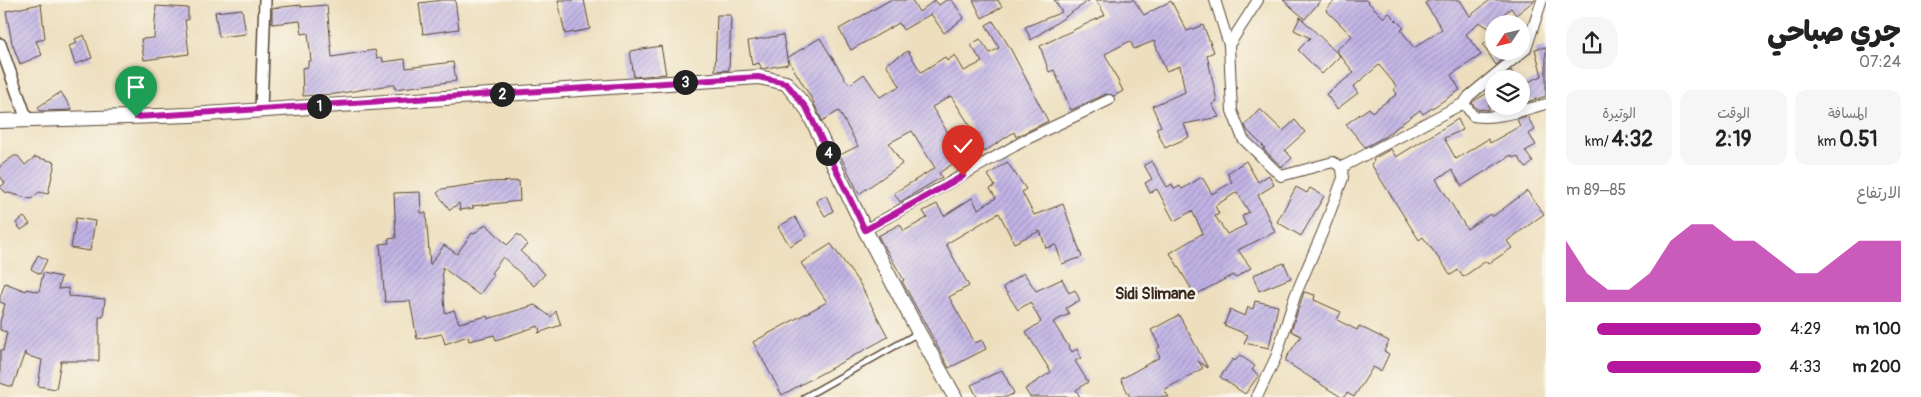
<!DOCTYPE html>
<html lang="ar">
<meta charset="utf-8">
<style>
body{margin:0;font-family:Pangolin,"Playpen Sans Arabic",sans-serif;background:#f6f6f6;color:#222;direction:rtl;height:100vh;display:flex;flex-direction:column;font-size:19px;white-space:nowrap}
*{box-sizing:border-box;margin:0}
p{font-size:16px;color:#767676}
.icon{flex:none;width:28px;height:28px;fill:none;stroke:currentColor;stroke-width:2;stroke-linecap:round;stroke-linejoin:round}
.map{position:relative;flex:1;overflow:hidden;direction:ltr}
.side{display:flex;flex-direction:column;background:#fff;width:375px}
.side>*{flex:none}
.needle{width:32px;rotate:235deg}
.controls{position:absolute;left:1485px;top:15px;display:grid;gap:10px}
.controls a{display:grid;place-items:center;width:45px;height:45px;border-radius:50%;background:#fff;box-shadow:0 2px 12px #0003;font-size:25px}
.pin{position:absolute;display:grid;place-items:center;width:42px;height:42px;color:#fff;margin:-51px -21px;border-radius:50% 50% 50% 0;rotate:-45deg;box-shadow:0 0 5px #0007}
.pin .icon{rotate:45deg}
.km{position:absolute;width:25px;height:25px;margin:-12px;border-radius:50%;background:#222;color:#fff;font-size:14px;line-height:25px;text-align:center}
.round{display:grid;place-items:center;flex:none;width:52px;height:52px;border-radius:20px;background:#f6f6f6}
.head{display:flex;align-items:center;justify-content:space-between;height:85px;padding:0 20px}
h1{font-size:28px;font-weight:800;line-height:38px}
.figures{display:grid;grid-template-columns:repeat(3,1fr);gap:8px;height:85px;padding:5px 20px}
.figures div{display:grid;align-content:center;border-radius:12px;background:#f6f6f6;text-align:center}
.figures b{font-size:21px;font-weight:800}
.figures small{font-size:14px;font-weight:400}
.figures p{font-size:14px}
.chart{height:140px;padding:10px 20px}
.chart p{display:flex;justify-content:space-between}
.chart svg{width:100%;height:90px;margin-top:5px;fill:#b5179e;opacity:.7}
ul{padding:0 20px;list-style:none;font-size:16px}
li{display:grid;grid-template-columns:80px 60px 1fr;align-items:center;height:38px}
li i{height:12px;border-radius:6px;background:#b5179e}
main{display:flex;flex:1;min-height:0}
.map>svg:first-child{display:block}
</style>
<main>
<section class="side">
<div class="head"><div><h1>جري صباحي</h1><p>07:24</p></div><a class="round"><svg class="icon" aria-label="share" viewBox="0 0 24 24"><path d="M12 15V3M7 8l5-5 5 5M5 13v7h14v-7"/></svg></a></div>
<div class="figures">
<div><p>المسافة</p><b>0.51<small> km</small></b></div>
<div><p>الوقت</p><b>2:19</b></div>
<div><p>الوتيرة</p><b>4:32<small> /km</small></b></div>
</div>
<div class="chart"><p><span>الارتفاع</span>85–89 m</p>
<svg viewBox="0 0 160 44" preserveAspectRatio="none"><path d="M0 44V14L10 30L20 38L30 38L40 30L50 14L60 6L70 6L80 14L90 14L100 22L110 30L120 30L130 22L140 14L150 14L160 14V44z"/></svg>
</div>
<ul>
<li><b>100 m</b>4:29<i style="width:84%"></i></li>
<li><b>200 m</b>4:33<i style="width:79%"></i></li>
</ul>
</section>
<div class="map">
<svg width="1546" height="397" viewBox="0 0 1546 397">
<defs>
<pattern id="building-hatch" width="6" height="6" patternUnits="userSpaceOnUse" patternTransform="scale(1.25)"><rect width="6" height="6" fill="#c1b4e6"/><path d="M-1 1l2-2M0 6l6-6M5 7l2-2" fill="none" stroke="#9e93ba"/></pattern>
</defs>
<rect width="100%" height="100%" fill="#fbf7ec"/>
<filter id="ink" filterUnits="userSpaceOnUse"><feTurbulence type="fractalNoise" baseFrequency=".02" numOctaves="2"/><feDisplacementMap in="SourceGraphic" scale="10" xChannelSelector="R" yChannelSelector="G"/><feConvolveMatrix kernelMatrix="1 2 1 2 8 2 1 2 1" color-interpolation-filters="sRGB"/></filter>
<filter id="wash" filterUnits="userSpaceOnUse"><feTurbulence type="fractalNoise" baseFrequency=".0096" numOctaves="4" result="noise"/><feDisplacementMap in="SourceGraphic" scale="20" xChannelSelector="R" yChannelSelector="G"/><feGaussianBlur stdDeviation="1.12" result="paint"/><feColorMatrix in="noise" values="0 0 0 0 0 0 0 0 0 0 0 0 0 0 0 0 0 1.4 0 .05"/><feComposite in="paint" operator="in"/></filter>
<g filter="url(#wash)">
<rect width="100%" height="100%" fill="#eddfbe"/>
<g id="blocks">
<g fill="url(#building-hatch)" fill-rule="evenodd">
<path d="M443 0H455L459 29 423 34 419 3Z"/>
<path d="M558 0H584L590 29 565 34Z"/>
<path d="M890 0H912L919 12 935 0 939 5 946 0H952L964 18 944 33 931 14 903 30 899 23 851 50 839 29Z"/>
<path d="M973 0H998L1002 7 982 18Z"/>
<path d="M1054 0H1090L1031 40 1025 27 1062 12Z"/>
<path d="M1096 0H1134L1144 15 1171 1 1187 31 1203 25 1214 52 1207 55 1217 101 1212 104 1219 117 1184 124 1189 137 1165 148 1156 128 1161 126 1152 106 1185 92 1180 66 1166 71 1154 41 1134 49 1130 41 1105 54 1123 91 1114 96 1106 94 1071 110 1054 70 1049 72 1040 46 1105 15Z"/>
<path d="M1283 0H1321L1305 19Z"/>
<path d="M1335 0H1366L1384 18 1389 13 1404 28 1401 30 1414 48 1442 29 1425 3 1430 0H1460L1470 16 1490 0H1535L1516 15 1511 8 1494 22V31L1479 22 1466 34 1481 55 1451 75 1460 90 1423 114 1420 110 1384 137 1365 147 1346 124 1369 108 1372 112 1397 94 1394 89 1397 87 1379 65 1353 87 1358 93 1337 109 1326 94 1354 73 1336 50 1352 36 1326 10Z"/>
<path d="M41 4 45 39 36 41 42 55 20 64 12 43 6 11Z"/>
<path d="M301 5V7L327 5 332 57 375 50 377 58 382 57 383 62 405 59 406 68 453 62 456 81 395 89V84L336 94 303 96 302 68 308 67V61H311L308 33 302 34 300 21 272 24V8Z"/>
<path d="M156 6 188 8V20H185L189 54 144 60 141 39 154 38Z"/>
<path d="M242 9 246 34 219 37 215 12Z"/>
<path d="M717 15H731L729 70 715 71Z"/>
<path d="M1300 17 1340 56 1322 74 1298 50 1310 38 1294 30Z"/>
<path d="M993 21 1009 46 1048 121 1016 137 1014 132 984 152 971 134 974 132 951 96 932 107 963 157 939 173 942 177 900 202 894 193 935 168 912 131 889 143 902 164 859 194 840 155 858 146 839 111 822 121 813 101 787 58 820 38 847 82 850 84 864 74 880 97 900 86 886 64 908 51 921 72 945 57 947 61 955 55 964 71 982 62 971 45 980 39 990 53 999 48 986 25Z"/>
<path d="M84 35 92 58 75 64 69 46 77 43 75 39Z"/>
<path d="M783 35 788 64 762 69 759 63 752 65 748 41Z"/>
<path d="M1494 37V51H1503L1507 56 1496 65 1483 45Z"/>
<path d="M661 46 666 74 634 77 630 51Z"/>
<path d="M1546 47V96L1521 104V85L1542 76 1535 49Z"/>
<path d="M1511 70 1515 79H1506L1504 76Z"/>
<path d="M61 92 72 110 40 111 38 107Z"/>
<path d="M1489 92V110L1477 109 1472 103 1474 101Z"/>
<path d="M1260 109 1283 131 1295 120 1305 132 1285 150 1292 158 1282 167 1263 149 1265 148 1247 130 1245 125Z"/>
<path d="M1527 116 1535 130 1529 134 1536 145 1525 151 1533 162 1526 168 1517 156 1513 158 1511 155 1462 186 1452 170 1436 179 1467 229 1490 214 1492 217 1527 191 1544 214 1507 241 1512 248 1488 264 1486 261 1463 277 1458 270 1451 275 1423 237 1419 240 1371 164 1374 161 1373 159 1391 149 1396 157 1458 119 1463 130 1444 138 1456 159 1488 139 1490 143 1520 126 1517 119Z"/>
<path d="M14 156H18L25 165 35 157 55 162 48 194 39 192 31 199 5 192 0 187 5 183 0 176V166Z"/>
<path d="M1152 161 1167 187 1172 184 1174 189 1180 186 1182 189 1202 177 1212 194 1232 182 1227 173 1246 161 1258 182 1269 175 1274 185 1258 195 1275 232 1238 250 1251 268 1235 278 1233 275 1195 295 1170 253 1203 233 1192 211 1174 221 1157 189 1150 193 1145 183 1152 179 1144 165ZM1237 192 1249 212 1242 216 1246 225 1227 234 1215 216 1219 214 1215 206Z"/>
<path d="M1007 162 1026 189 1022 192 1034 215 1063 204 1082 257 1062 264 1056 245 1046 248 1040 231 1014 243 999 213 946 244 969 286 949 297 975 343 982 340 986 349 949 368 902 281 904 280 878 236 900 224 904 231 927 218 923 211 937 204 944 216 972 198 978 209 996 198 990 189 995 186 988 175Z"/>
<path d="M519 181 520 201 472 206 474 208 460 210 459 203 450 210 437 193 442 189 489 182Z"/>
<path d="M1296 187 1307 193 1310 188 1324 196 1301 236 1277 222Z"/>
<path d="M420 192 421 213H426L430 265 444 245 457 254 472 233 474 234 486 224 507 245 518 234 528 244 520 251 545 274 534 286 503 257 491 273 494 275 479 295 442 267 445 313 454 310 459 323 487 316 488 319 535 305 551 317 556 311 561 325 538 333 540 331 538 326 496 340 494 335 469 341 468 336 445 344 442 334 417 339 410 301 385 302 380 244 389 243 388 239 396 238 394 193Z"/>
<path d="M826 195 833 211 825 216 816 201Z"/>
<path d="M24 217 30 224 21 230 16 223Z"/>
<path d="M795 217 807 236 790 246 778 227Z"/>
<path d="M76 218 95 221 90 251 71 248Z"/>
<path d="M831 244 860 284 888 337 782 395 753 342 827 302 801 263Z"/>
<path d="M38 255 47 260 40 274 31 269Z"/>
<path d="M1284 263 1291 278 1259 291 1253 275Z"/>
<path d="M43 273 61 277 58 289 68 288 69 296 105 299 103 317H99V361H61L56 389 38 386 42 360 25 355V352L13 386H9L0 383V350L3 351 7 332 0 330V322L5 304 0 302V297L5 283 26 291V289L39 292Z"/>
<path d="M1024 273 1036 291 1062 279 1069 293 1075 290 1080 300 1066 308 1069 314 1053 322 1072 352 1077 349 1081 358 1075 361 1088 382 1076 390 1080 397H1030L1025 389 1051 372 1026 332 1041 322 1030 302 1018 310 1003 287Z"/>
<path d="M1304 292 1315 295 1314 300 1341 312 1337 320 1357 330 1359 326 1389 341 1384 351 1389 354 1381 371 1373 367 1354 397 1347 393 1344 397H1341L1286 362V358L1301 336 1291 331Z"/>
<path d="M1255 301 1278 306 1269 348 1244 343 1248 335 1224 325 1230 310 1245 316 1248 307 1253 309Z"/>
<path d="M1179 315 1208 368 1198 361 1203 368 1164 390 1169 397H1130L1121 379 1160 357 1156 350 1160 347 1151 330Z"/>
<path d="M1240 355 1255 366 1252 370 1259 375 1245 394 1220 377 1233 359 1235 361Z"/>
<path d="M1002 370 1014 393 1007 397H977L971 385Z"/>
</g>
</g>
</g>
<g filter="url(#ink)">
<use href="#blocks" fill-opacity="0" stroke="#564536" stroke-width="1"/>
<g fill="none" stroke-linecap="round" stroke-linejoin="round">
<g stroke="#564536" stroke-width="8">
<path id="service" d="M805 397 918 333"/>
</g>
<g stroke="#564536" stroke-width="12">
<g id="minor">
<path d="M1215 0 1229 45 1232 111 1243 139 1281 176 1333 162 1342 167 1343 178 1323 231 1295 296 1276 357 1257 397"/>
<path d="M1542 0 1526 49 1469 96 1464 103 1473 116C1498 120 1522 110 1546 104"/>
<path d="M1229 45 1258 0"/>
<path d="M1342 167 1464 103"/>
<path d="M865 230 1027 139 1109 100"/>
</g>
</g>
<g stroke="#564536" stroke-width="14">
<g id="tertiary">
<path d="M0 44 27 120"/>
<path d="M261 110 265 0"/>
</g>
</g>
<g stroke="#564536" stroke-width="16">
<path id="secondary" d="M0 121 192 115 759 77 786 83 807 109 865 230 919 333 955 397"/>
</g>
<use href="#service" stroke="#fff" stroke-width="5"/>
<use href="#minor" stroke="#fff" stroke-width="10"/>
<use href="#tertiary" stroke="#fff" stroke-width="11"/>
<use href="#secondary" stroke="#fff" stroke-width="14"/>
</g>
</g>
<g fill="none" stroke-linecap="round" stroke-linejoin="round" filter="url(#ink)">
<g stroke="#fff" stroke-width="10">
<path id="route" d="M136 117 758 77 786 83 807 109 865 230 963 176"/>
</g>
<use href="#route" stroke="#b5179e" stroke-width="6"/>
</g>
<g text-anchor="middle" dominant-baseline="central" stroke-width="5" stroke-linejoin="round" paint-order="stroke">
<g font-size="16" font-weight="bold" fill="#3b2a1e" stroke="#fbf7ec">
<text x="1155" y="294">Sidi Slimane</text>
</g>
</g>
</svg>
<div class="controls">
<a><svg class="needle" viewBox="-14 -14 28 28"><path d="M0-13l5 13h-10z" fill="#e53935"/><path d="M0 13l5-13h-10z" fill="#767676"/></svg></a>
<a><svg class="icon" aria-label="layers" viewBox="0 0 24 24"><path d="M12 4l9 5-9 5-9-5zM3 14l9 5 9-5"/></svg></a>
</div>
<div class="pin" style="left:136px;top:117px;background:#1e9e55"><svg class="icon" aria-label="arrive" viewBox="0 0 24 24"><path d="M6 21V4h12l-3 4 3 4H6"/></svg></div>
<div class="pin" style="left:963px;top:176px;background:#d93025"><svg class="icon" aria-label="check" viewBox="0 0 24 24"><path d="M5 12l5 5 9-10"/></svg></div>
<b class="km" style="left:319px;top:106px">1</b>
<b class="km" style="left:502px;top:94px">2</b>
<b class="km" style="left:685px;top:82px">3</b>
<b class="km" style="left:828px;top:153px">4</b>
</div>
</main>
